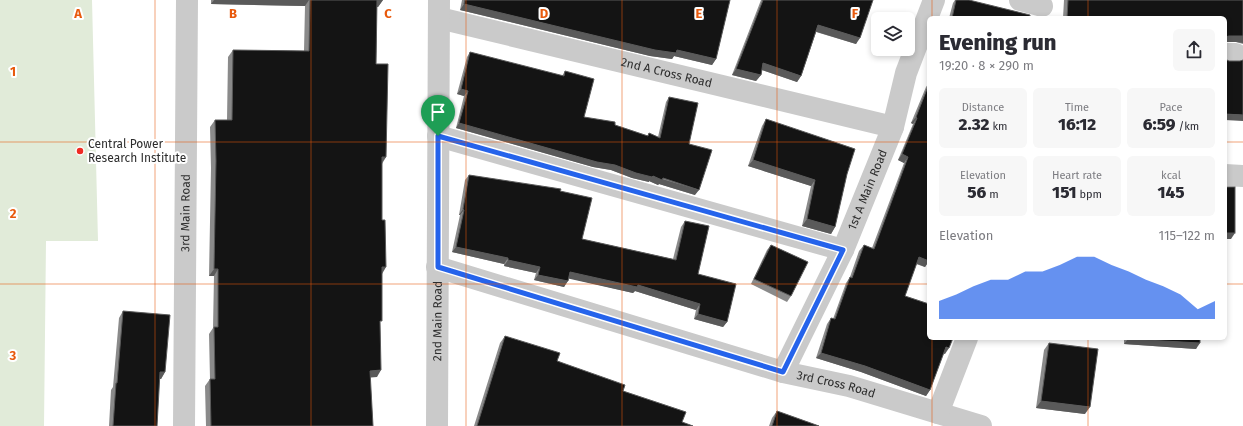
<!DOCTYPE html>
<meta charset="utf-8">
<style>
body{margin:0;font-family:"Fira Sans",sans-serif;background:#f7f7f7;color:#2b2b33;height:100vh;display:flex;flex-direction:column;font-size:15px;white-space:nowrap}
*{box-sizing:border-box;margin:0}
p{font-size:13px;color:#7c7c81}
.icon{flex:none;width:22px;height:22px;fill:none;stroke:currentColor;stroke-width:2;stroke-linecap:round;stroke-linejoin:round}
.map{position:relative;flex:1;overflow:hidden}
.drawer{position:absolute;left:927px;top:16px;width:300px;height:324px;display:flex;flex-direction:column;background:#fff;border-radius:6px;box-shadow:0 2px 6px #0003}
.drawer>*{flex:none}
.buttons{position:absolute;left:871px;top:12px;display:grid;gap:8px}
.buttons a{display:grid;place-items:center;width:44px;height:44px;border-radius:6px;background:#fff;box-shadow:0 2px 6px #0003;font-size:20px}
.pin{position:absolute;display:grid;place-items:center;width:34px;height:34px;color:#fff;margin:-41px -17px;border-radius:50% 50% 50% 0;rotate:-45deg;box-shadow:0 0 4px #0007}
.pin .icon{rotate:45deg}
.round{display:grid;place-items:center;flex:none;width:42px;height:42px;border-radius:6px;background:#f7f7f7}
.overview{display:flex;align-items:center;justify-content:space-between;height:68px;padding:0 12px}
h1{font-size:22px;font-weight:800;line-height:30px}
.figures{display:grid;grid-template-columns:repeat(3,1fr);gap:6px;height:68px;padding:4px 12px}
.figures div{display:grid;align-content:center;border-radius:6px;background:#f7f7f7;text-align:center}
.figures b{font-size:17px;font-weight:800}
.figures small{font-size:11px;font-weight:400}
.figures p{font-size:11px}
.chart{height:112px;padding:8px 12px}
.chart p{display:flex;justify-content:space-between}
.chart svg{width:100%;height:72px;margin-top:4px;fill:#2563eb;opacity:.7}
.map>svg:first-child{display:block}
</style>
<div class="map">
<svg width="1243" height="426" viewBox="0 0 1243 426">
<rect width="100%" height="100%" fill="#fff"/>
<path fill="#e1ebd9" d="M0 0H92L98 241H46L44 426H0Z"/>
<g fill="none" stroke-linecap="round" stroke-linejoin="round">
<g stroke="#cacaca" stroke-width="22">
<path d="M1020 0 1042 6"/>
<path id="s1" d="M439 18 893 127"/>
<path d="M1225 54H1236"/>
<path d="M438 136 843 250"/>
<path d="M1225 175 1243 176"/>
<path id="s2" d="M437 267 783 372 849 386 981 426"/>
<path id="s3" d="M783 372 843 250 893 127 906 73 934 0"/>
<path d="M938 413 967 338"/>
<path id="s4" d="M184 426 187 0"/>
<path id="s5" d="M437 426 439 0"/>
</g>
</g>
<g fill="#8a8a8a">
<path d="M211 0H383L378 7H377L376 64 386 157 382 164V273L380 323 377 377H370L373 426H206L205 386 210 379 209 334 213 328 214 276H209L211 168 210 127 215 120H227L228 57 233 50 304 51 305 6 211 4Z"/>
<path d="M462 0H730L716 59 712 65 674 56 672 59 650 56 460 10Z"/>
<path d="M761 0H873L856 44 816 32 801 76 797 82 762 70 761 75 756 81 732 75Z"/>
<path d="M955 0H969L1030 18H949L953 3Z"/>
<path d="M1064 0H1243V44L1236 42H1225V18H1063Z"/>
<path d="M470 52 562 76 565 71 584 117 615 125 647 136 649 133 658 137 666 102 669 97 689 144 695 195 659 184 658 185 649 181V182L632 178 611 170 593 167 456 128 464 96 457 94 467 57Z"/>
<path d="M929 83V265L927 264 925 267 916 264 905 296 945 354H943L930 390 926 396 861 372 816 358 827 324 831 318 833 319 846 283 850 277 859 251 864 245 872 248 904 163 898 160 913 124 911 123 926 87Z"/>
<path d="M766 119 847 174 835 227 831 234 802 226 811 186 748 166 762 126Z"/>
<path d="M469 175 560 191 582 239 673 259 681 227 685 221 698 274 727 322 723 327 694 319 696 310 635 291 633 293 569 278 564 287 534 280 536 273 504 266V264L452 252 460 215H459L465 180Z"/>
<path d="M771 245 791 296 787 302 751 284 767 250Z"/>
<path d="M123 311 165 372 161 379H159L157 426H109L111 390 113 387 119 318Z"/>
<path d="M505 336 623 391 682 422 693 426H474L500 343Z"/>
<path d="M1124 338H1200L1196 349 1124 344Z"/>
<path d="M1049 343 1085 414 1036 408 1044 350Z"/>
<path d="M777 411 819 426H769L772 418Z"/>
</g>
<g fill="#5a5a5a">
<path d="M214 0H309L305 6 211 4Z"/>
<path d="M377 0H383L378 7H372Z"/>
<path d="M464 4 677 50 716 59 712 65 674 56 672 59 650 56 460 10Z"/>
<path d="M818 25 860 38 856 44 814 31Z"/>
<path d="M1229 36H1243V43L1236 42H1225V37Z"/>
<path d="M763 63 801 76 797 82 759 69Z"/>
<path d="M736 69 761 75 756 81 732 75Z"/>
<path d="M461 89 468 91 464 96 457 94Z"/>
<path d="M1225 114 1243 115V121L1225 120Z"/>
<path d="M916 117 917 118 913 124 911 123Z"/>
<path d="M459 123 615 165 699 190 695 195 659 184 658 185 649 181V182L632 178 611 170 593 167 456 128Z"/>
<path d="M902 154 908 157 904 163 898 160Z"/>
<path d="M382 157H386L381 164Z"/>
<path d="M753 160 815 180 811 186 748 166Z"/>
<path d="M463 209 464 210 460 215H459Z"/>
<path d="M807 219 835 227 831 234 802 226Z"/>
<path d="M1225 233H1235L1231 239H1225Z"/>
<path d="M456 247 508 258 504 264 452 252Z"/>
<path d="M919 257 929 260V265L927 264 925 267 915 263Z"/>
<path d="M508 260 540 267 536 273 504 266Z"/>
<path d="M382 267H386L382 274Z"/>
<path d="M214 269H218L214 276H209Z"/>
<path d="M570 272 638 285 700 304 696 310 635 291 633 293 566 278Z"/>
<path d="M538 275 568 281 564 287 534 280Z"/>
<path d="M698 314 727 322 723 327 694 319Z"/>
<path d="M1128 339 1200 343 1196 349 1124 344Z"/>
<path d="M946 347 949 348 945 354 942 353Z"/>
<path d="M821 353 865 366 930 390 926 396 861 372 816 358Z"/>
<path d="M381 370 377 377 365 378 370 371Z"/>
<path d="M160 372H165L161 379 155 378Z"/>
<path d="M1041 401 1090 407 1085 414 1036 408Z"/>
</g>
<g fill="#141414" stroke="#5a5a5a">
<path d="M310 0H377L376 64H388L386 157H382V220H385L386 267H382V321H380L381 370 370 371 373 426H211L210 379H215L214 327H218V269H214L216 161 215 120H232L233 50 309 51Z"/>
<path d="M465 0H730L716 59 677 50 676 53 655 50 464 4Z"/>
<path d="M763 0H873L860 38 818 25 801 76 763 63 761 75 736 69Z"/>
<path d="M956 0H969L1030 15V18H952Z"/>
<path d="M1068 0H1243V36H1229L1225 37V18H1067Z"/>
<path d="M470 52 564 76 565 71 594 79 584 117 615 122V125L648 136 649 133 660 138 669 97 698 103 689 144 712 150 699 190 663 178 662 180 653 176 652 177 636 173 615 165 597 162 459 123 468 91 461 89Z"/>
<path d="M1225 59 1229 61H1240L1243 60V115L1225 114Z"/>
<path d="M929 84V261L919 257 905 296 929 304V338H953L949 348 946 347 930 390 865 366 821 353 831 318 835 319 850 277 852 278 864 245 874 249 908 157 902 154 917 118 916 117Z"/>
<path d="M766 119 855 149 847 174 835 227 807 219 815 180 753 160Z"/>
<path d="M469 175 561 189 560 191 592 198 582 239 676 260 685 221 709 226 698 274 736 284 727 322 698 314 700 304 638 285 637 287 570 272 568 281 538 275 540 267 508 260V258L456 247 464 210 463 209Z"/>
<rect x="1225" y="187" width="10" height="46"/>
<path d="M771 245 808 262 791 296 754 279Z"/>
<path d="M123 311 170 315 165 372H160L157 426H113L116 383H117Z"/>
<path d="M505 336 560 353 557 361 625 385 623 391 686 412 682 422 693 426H477Z"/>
<path d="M1128 338H1200V343L1128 339Z"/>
<path d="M1049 343 1098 349 1090 407 1041 401Z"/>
<path d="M777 411 819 426H772Z"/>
</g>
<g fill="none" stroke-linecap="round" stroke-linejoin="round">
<g stroke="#fff" stroke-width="8">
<path id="route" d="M438 136 843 250 783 372 438 267Z"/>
</g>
<use href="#route" stroke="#2563eb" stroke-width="5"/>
</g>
<path fill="none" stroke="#e8590c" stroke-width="1" stroke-opacity="0.55" d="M155 0V426M311 0V426M466 0V426M622 0V426M777 0V426M932 0V18M1088 0V18M0 142H929M1225 142H1243M0 284H929M1225 284H1243M932 338V426M1088 338V426"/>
<circle fill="#ef2a23" stroke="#fff" stroke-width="1.5" cx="80" cy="151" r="4"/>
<g text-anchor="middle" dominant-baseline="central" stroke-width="4" stroke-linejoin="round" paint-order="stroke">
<g font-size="12" fill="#2d2d2d" stroke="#fff">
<text stroke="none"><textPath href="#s1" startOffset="234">2nd A Cross Road</textPath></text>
<text stroke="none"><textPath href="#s3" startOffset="201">1st A Main Road</textPath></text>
<text stroke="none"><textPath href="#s4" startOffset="213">3rd Main Road</textPath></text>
<text stroke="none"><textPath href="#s5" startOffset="105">2nd Main Road</textPath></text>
<text stroke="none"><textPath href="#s2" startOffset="416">3rd Cross Road</textPath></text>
</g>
<g font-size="12" fill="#2d2d2d" stroke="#fff" text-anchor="start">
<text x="88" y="144">Central Power<tspan x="88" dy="14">Research Institute</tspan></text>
</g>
</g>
<g font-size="13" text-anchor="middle" font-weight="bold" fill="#e8590c" stroke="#fff" stroke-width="4" stroke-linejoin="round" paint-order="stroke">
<text x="78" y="18">A</text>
<text x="233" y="18">B</text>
<text x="388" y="18">C</text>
<text x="544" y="18">D</text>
<text x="699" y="18">E</text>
<text x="855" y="18">F</text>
<text x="13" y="76">1</text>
<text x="13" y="218">2</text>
<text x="13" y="360">3</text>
</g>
</svg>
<div class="buttons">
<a><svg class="icon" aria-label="layers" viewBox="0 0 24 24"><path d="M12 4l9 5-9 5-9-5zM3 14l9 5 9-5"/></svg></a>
</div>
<div class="pin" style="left:438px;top:136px;background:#1e9e55"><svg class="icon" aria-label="arrive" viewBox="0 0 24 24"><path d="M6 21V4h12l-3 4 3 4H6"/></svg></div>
<section class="drawer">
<div class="overview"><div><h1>Evening run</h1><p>19:20 · 8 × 290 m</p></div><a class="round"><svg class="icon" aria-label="share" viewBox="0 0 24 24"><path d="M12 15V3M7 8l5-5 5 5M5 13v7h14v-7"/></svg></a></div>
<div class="figures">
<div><p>Distance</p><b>2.32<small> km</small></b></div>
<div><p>Time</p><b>16:12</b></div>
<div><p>Pace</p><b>6:59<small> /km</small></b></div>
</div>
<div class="figures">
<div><p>Elevation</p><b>56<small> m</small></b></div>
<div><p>Heart rate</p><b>151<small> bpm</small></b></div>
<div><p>kcal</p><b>145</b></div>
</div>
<div class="chart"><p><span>Elevation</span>115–122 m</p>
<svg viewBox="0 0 160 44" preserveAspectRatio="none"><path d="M0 44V33L10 29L20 24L30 20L40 20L50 15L60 15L70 11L80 6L90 6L100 11L110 15L120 20L130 24L140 29L150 38L160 33V44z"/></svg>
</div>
</section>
</div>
